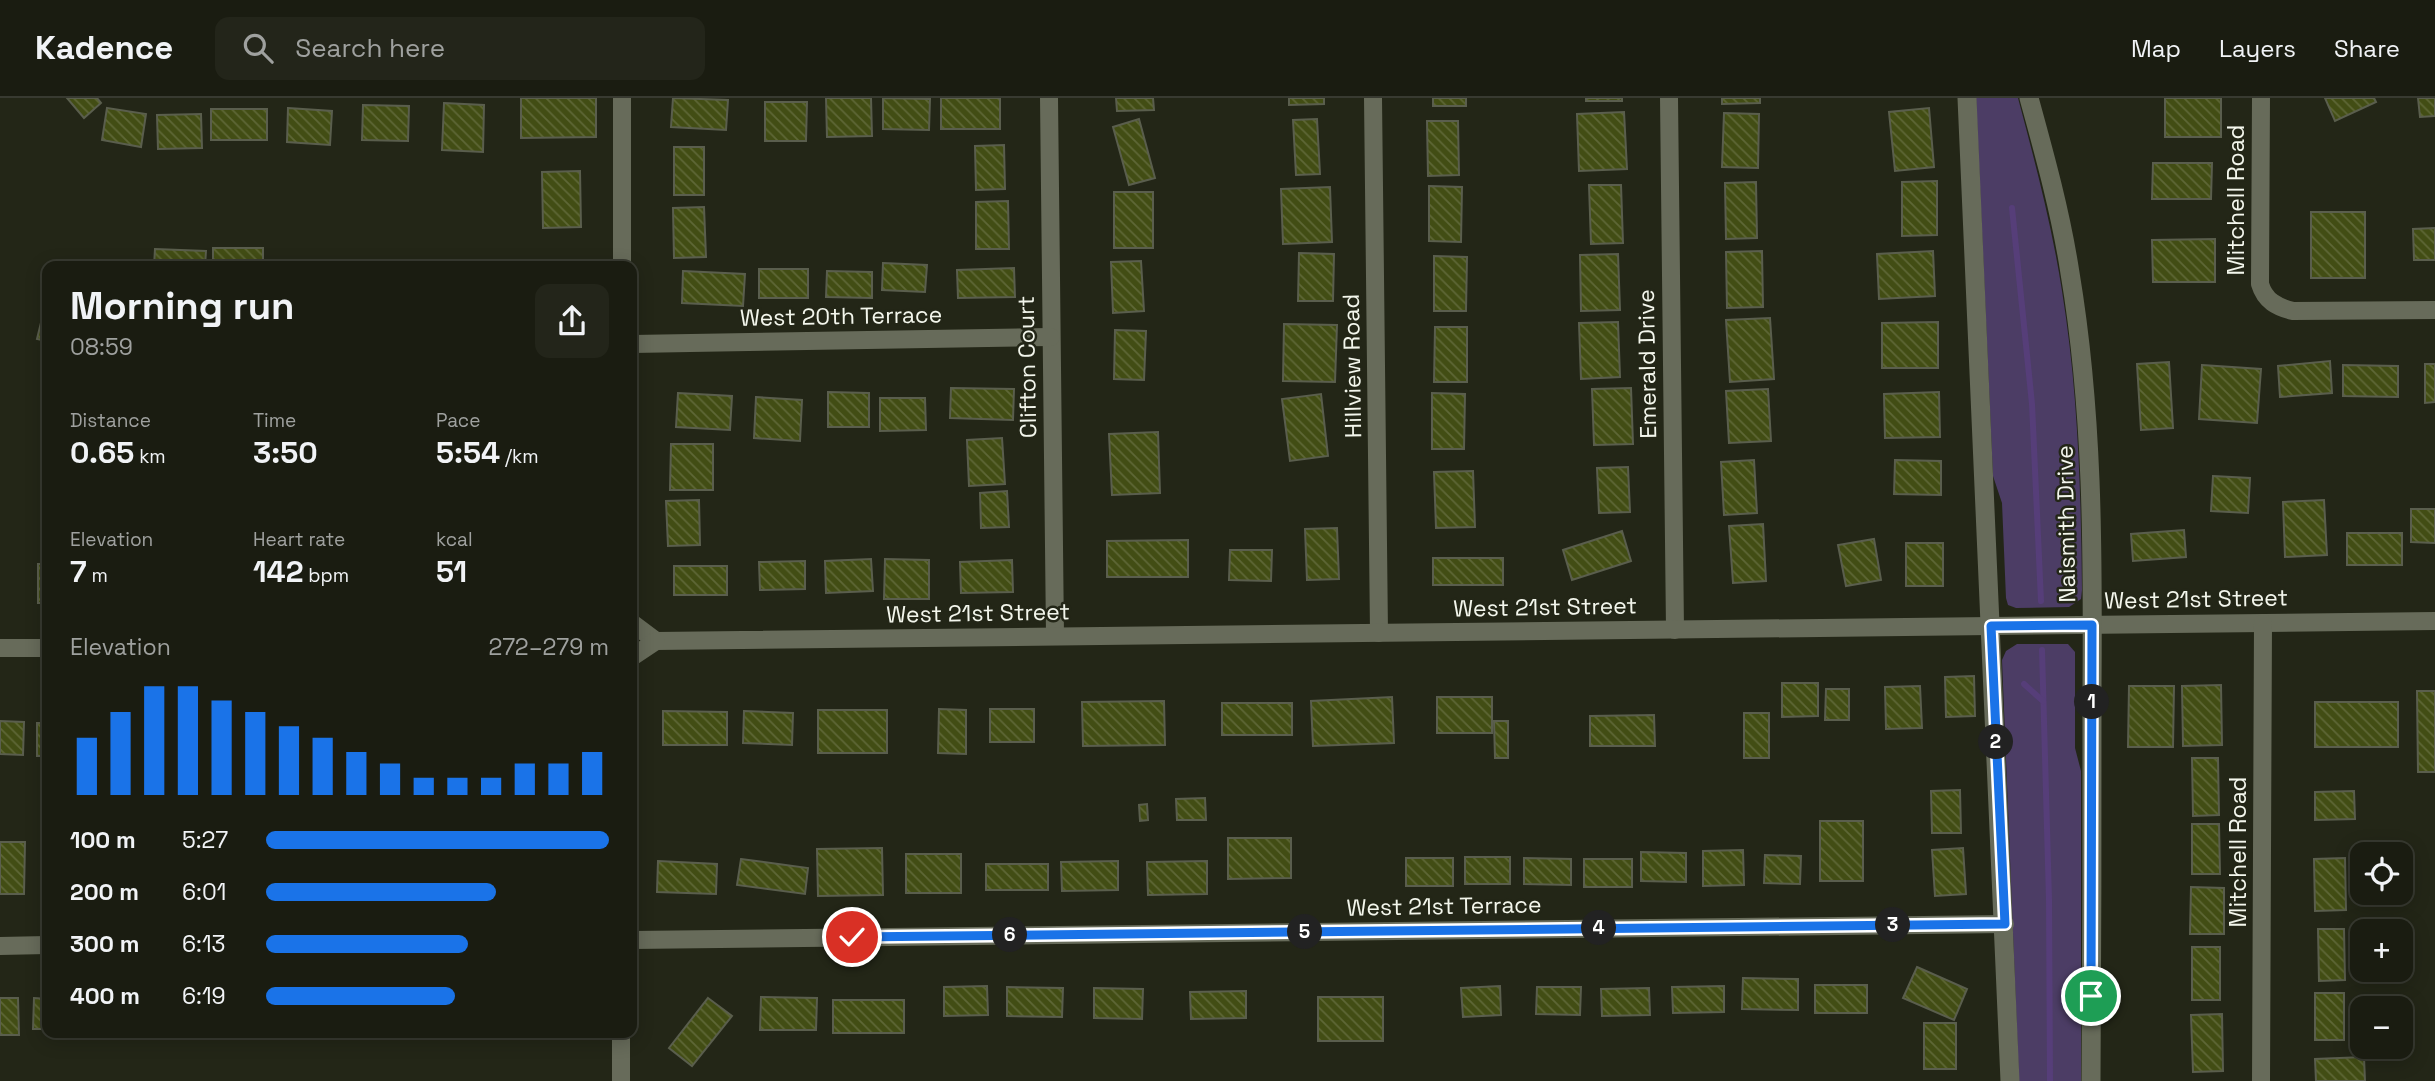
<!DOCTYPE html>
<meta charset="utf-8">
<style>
body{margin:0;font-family:"Space Grotesk",sans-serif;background:#23251a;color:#f1f3f6;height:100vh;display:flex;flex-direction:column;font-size:26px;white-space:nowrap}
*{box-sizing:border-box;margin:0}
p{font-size:23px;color:#9fa19f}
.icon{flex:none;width:38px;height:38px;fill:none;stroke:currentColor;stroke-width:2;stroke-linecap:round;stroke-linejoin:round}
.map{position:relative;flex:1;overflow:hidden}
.panel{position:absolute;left:42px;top:163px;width:595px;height:777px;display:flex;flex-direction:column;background:#1a1c11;border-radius:14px;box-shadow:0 4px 18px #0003,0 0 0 2px #383a31}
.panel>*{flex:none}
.tools{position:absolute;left:2350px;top:744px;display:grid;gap:14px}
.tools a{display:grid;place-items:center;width:63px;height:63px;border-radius:14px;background:#1a1c11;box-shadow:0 4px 18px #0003,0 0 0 2px #383a31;font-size:35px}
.pin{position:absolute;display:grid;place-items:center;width:60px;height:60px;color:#fff;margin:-30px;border:4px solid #fff;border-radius:50%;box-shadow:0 2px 7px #0007}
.km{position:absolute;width:35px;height:35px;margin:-18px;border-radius:50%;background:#222;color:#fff;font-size:19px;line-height:35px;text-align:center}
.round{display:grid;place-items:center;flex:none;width:74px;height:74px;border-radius:14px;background:#23251a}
.head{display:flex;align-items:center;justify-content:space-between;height:119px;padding:0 28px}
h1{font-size:38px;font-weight:700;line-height:52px}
.metrics{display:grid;grid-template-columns:repeat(3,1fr);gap:10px;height:119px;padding:7px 28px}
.metrics div{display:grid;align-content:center}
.metrics b{font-size:30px;font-weight:700}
.metrics small{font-size:19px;font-weight:400}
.metrics p{font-size:19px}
.chart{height:196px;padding:14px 28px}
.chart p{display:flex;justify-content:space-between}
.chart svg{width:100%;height:126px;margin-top:7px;stroke:#1a73e8;stroke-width:6}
ul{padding:0 28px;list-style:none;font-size:23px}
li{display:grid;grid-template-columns:112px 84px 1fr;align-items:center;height:52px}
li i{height:18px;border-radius:9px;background:#1a73e8}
header{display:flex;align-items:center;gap:42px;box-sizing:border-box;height:98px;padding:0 35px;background:#1a1c11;border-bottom:2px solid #383a31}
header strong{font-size:33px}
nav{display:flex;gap:38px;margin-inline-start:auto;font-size:24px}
.search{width:490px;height:63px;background:#23251a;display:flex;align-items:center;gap:18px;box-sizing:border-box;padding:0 24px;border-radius:14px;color:#9fa19f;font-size:26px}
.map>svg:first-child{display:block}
</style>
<header>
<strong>Kadence</strong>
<div class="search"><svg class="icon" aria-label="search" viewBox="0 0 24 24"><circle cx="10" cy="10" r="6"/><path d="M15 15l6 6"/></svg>Search here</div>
<nav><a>Map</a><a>Layers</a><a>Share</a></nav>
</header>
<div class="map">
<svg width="2435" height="983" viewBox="0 0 2435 983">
<defs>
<pattern id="building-back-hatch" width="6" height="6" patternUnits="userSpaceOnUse" patternTransform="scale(1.75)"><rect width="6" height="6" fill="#424d14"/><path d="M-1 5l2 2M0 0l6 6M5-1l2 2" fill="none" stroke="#5e6736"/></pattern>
</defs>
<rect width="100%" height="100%" fill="#232617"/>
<g fill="#4c3d65">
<path d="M1976 0H2018C2035 64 2052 128 2062 193 2078 292 2081 392 2082 492L2081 501 2069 509 2016 510 2008 507 2006 500 2002 405 1993 378Z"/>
<path d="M2017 546H2068L2075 554V650L2081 673V983H2019L2002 562 2006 553Z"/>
</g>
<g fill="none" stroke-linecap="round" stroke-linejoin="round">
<g stroke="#563e79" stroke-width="6">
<path d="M2012 110 2032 306 2041 503"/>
<path d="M2042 552 2049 801 2050 983"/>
<path d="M2024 586 2043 603"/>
</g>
</g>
<g fill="url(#building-back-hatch)" stroke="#5a5e4d" stroke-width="2">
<path d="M67 0H97L101 5 84 20Z"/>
<path d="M521 0H596V39L521 40Z"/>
<path d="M673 0 728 2 726 32 671 29Z"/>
<path d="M826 0H871L872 38 827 39Z"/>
<path d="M883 0 930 1 929 32 883 31Z"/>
<rect x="941" y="0" width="59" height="31"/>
<path d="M1116 0H1153L1154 12 1117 13Z"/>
<path d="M1289 0H1324V6L1289 7Z"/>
<rect x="1433" y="0" width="33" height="8"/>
<rect x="1586" y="0" width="36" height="3"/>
<path d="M1722 0H1760V5L1722 6Z"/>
<rect x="2165" y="0" width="56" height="39"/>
<path d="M2325 0H2374L2376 4 2335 23Z"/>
<path d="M2418 0H2435V18L2420 19Z"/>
<path d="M765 4H807L806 43H765Z"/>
<path d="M444 5 484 7 483 54 442 52Z"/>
<path d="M363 7 409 8 408 43 362 42Z"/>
<path d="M107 10 146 16 141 49 102 42Z"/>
<path d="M288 10 332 13 330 47 287 44Z"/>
<path d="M1929 10 1934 69 1895 73 1889 14Z"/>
<rect x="211" y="11" width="56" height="31"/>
<path d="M1624 14 1627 71 1579 73 1577 16Z"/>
<path d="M1724 15 1759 16 1758 70 1722 69Z"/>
<path d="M201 16 202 50 158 51 157 17Z"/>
<path d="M1139 21 1155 80 1129 87 1113 29Z"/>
<path d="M1317 21 1320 76 1296 77 1293 22Z"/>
<path d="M1427 23H1458L1459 77 1428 78Z"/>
<path d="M1004 47 1005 91 976 92 975 48Z"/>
<rect x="674" y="49" width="30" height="48"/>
<path d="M2153 65H2212L2211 101H2152Z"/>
<path d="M580 73 581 129 543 130 542 74Z"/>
<path d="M1937 83V137L1902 138V84Z"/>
<path d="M1756 84 1757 140 1726 141 1725 85Z"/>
<path d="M1589 87H1621L1623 145 1591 146Z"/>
<path d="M1429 88 1462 89 1461 144 1429 143Z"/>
<path d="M1330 89 1332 144 1283 146 1281 91Z"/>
<rect x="1114" y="94" width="39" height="56"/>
<path d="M1008 103 1009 151H976V104Z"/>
<path d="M704 109 706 159 674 160 673 110Z"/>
<rect x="2311" y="114" width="54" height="66"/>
<path d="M2435 130V162H2414L2413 131Z"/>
<path d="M2215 141V184H2153L2152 142Z"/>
<rect x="213" y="150" width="50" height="18"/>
<path d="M155 151 206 153 205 168H154Z"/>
<path d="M1762 153 1763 209 1727 210 1726 154Z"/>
<path d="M1933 153 1935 198 1879 201 1877 156Z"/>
<path d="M1299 155 1334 156 1333 203H1298Z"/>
<path d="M1618 156 1620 212 1581 213 1580 157Z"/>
<path d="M1434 158 1467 159 1466 213H1434Z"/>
<path d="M405 162 406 168H356V166Z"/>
<path d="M1141 163 1144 213 1113 215 1111 164Z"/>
<path d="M93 164 145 165V168H93Z"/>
<path d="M454 165 484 166V168H454Z"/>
<path d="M883 165 927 167 925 194 882 192Z"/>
<path d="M1014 170 1015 199 958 200 957 172Z"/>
<rect x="759" y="171" width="49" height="29"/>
<path d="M683 173 745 176 743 208 682 205Z"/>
<path d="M827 173 872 174V200L826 199Z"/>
<path d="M47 200V243L37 241Z"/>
<path d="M1770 220 1774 281 1730 284 1726 222Z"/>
<path d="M1618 224 1620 279 1581 281 1579 225Z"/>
<path d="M1938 224V270H1882V225Z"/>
<path d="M1284 226 1337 227 1335 284 1283 283Z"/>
<path d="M1435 229H1467V284H1434Z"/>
<path d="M1115 232 1146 233 1144 282 1114 281Z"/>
<path d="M2330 263 2332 295 2280 299 2278 268Z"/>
<path d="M2169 264 2173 330 2141 332 2137 266Z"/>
<path d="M2425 266H2435V304L2425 305Z"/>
<path d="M2202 267 2261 271 2257 325 2199 321Z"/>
<path d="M2343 267 2398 268V299L2343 298Z"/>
<path d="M951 290 1014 291 1013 322 950 320Z"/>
<path d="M1631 290 1633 346 1594 347 1592 291Z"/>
<path d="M1768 291 1771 343 1729 345 1726 293Z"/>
<path d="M828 294 869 295V329H828Z"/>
<path d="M1939 294 1940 339 1885 340 1884 296Z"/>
<path d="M678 295 732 298 730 332 676 329Z"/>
<path d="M1432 295 1465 296 1464 351H1432Z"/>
<path d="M1321 296 1328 358 1290 363 1282 301Z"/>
<path d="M756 299 802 302 800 343 754 340Z"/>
<path d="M880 300H925L926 332 880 333Z"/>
<path d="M1158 334 1160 395 1112 397 1109 336Z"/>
<path d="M1002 340 1005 386 969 388 967 342Z"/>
<path d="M671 346H713V392H670Z"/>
<path d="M1754 362 1757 415 1724 417 1721 364Z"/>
<path d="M1895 362 1941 363V397L1894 396Z"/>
<path d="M1628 369 1630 414 1599 415 1597 370Z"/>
<path d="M1473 373 1475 429 1436 430 1434 374Z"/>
<path d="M2213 378 2250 380 2248 415 2211 413Z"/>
<path d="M1007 393 1009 429 981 430 980 395Z"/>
<path d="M699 402 700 447 668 448 666 403Z"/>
<path d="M2324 402 2327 457 2285 459 2283 404Z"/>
<path d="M2411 411H2435V445L2411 444Z"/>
<path d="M1763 426 1766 483 1733 485 1729 428Z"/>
<path d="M1337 430 1339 481 1307 482 1305 431Z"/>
<path d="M2184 432 2186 459 2133 463 2131 436Z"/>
<path d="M1622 433 1631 463 1572 482 1563 452Z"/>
<rect x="2347" y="435" width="55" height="32"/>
<path d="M1874 441 1881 482 1846 488 1838 447Z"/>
<path d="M1188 442V479H1107V443Z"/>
<rect x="1906" y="445" width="37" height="43"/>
<path d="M1230 452H1272L1271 483 1229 482Z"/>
<rect x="1433" y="460" width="70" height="27"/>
<path d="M871 461 873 493 826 495 825 463Z"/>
<path d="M885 461 929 462V501H884Z"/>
<path d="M1012 462 1013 494 961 495 960 464Z"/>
<path d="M805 463V491L760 492 759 464Z"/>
<rect x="38" y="466" width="9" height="39"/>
<rect x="674" y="468" width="53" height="29"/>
<path d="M1974 578 1975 618 1946 619 1945 579Z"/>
<path d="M1782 585H1818V618L1782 619Z"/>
<path d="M2221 587 2222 647 2183 648 2182 588Z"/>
<path d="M1920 588 1922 630 1886 631 1885 589Z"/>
<path d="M2129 588H2174L2173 649H2128Z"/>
<path d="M1826 591H1849V622H1825Z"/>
<path d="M2417 593H2435V674H2418Z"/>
<path d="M1392 599 1394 645 1313 648 1311 603Z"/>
<rect x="1437" y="599" width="55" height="36"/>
<path d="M1164 603 1165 647 1083 648 1082 604Z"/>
<rect x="2315" y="604" width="83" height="45"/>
<rect x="1222" y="605" width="70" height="32"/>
<path d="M939 611 966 612V656L938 655Z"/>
<rect x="990" y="611" width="44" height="33"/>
<rect x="818" y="612" width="69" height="43"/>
<path d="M663 613 727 614V647H663Z"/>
<path d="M744 613 793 615 792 647 743 645Z"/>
<rect x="1744" y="615" width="25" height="45"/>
<path d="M1654 617 1655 648H1590V618Z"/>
<path d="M0 623 24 624 23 657 0 656Z"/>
<path d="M1494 623H1508V660H1495Z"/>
<rect x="37" y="625" width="10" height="33"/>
<path d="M2192 660H2218L2219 717 2193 718Z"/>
<path d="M1960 692 1961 735H1932L1931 693Z"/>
<path d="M2354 693 2355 721 2315 722V694Z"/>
<path d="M1205 700 1206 722H1177L1176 701Z"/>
<path d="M1147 706 1148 722 1140 723 1139 707Z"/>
<rect x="1820" y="723" width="43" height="60"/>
<path d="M2192 726H2219L2220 776H2192Z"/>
<path d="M1228 740H1291V780L1228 781Z"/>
<path d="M0 744H25L24 796H0Z"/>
<path d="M882 750 883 797 818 798 817 751Z"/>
<path d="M1963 750 1966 796 1935 798 1932 752Z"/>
<path d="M1743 752 1744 787 1703 788V753Z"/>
<path d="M1641 754 1686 755V784L1641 783Z"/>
<rect x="906" y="756" width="55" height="39"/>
<path d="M1765 757 1801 758 1800 786 1764 785Z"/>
<rect x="1465" y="759" width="45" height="27"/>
<rect x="1406" y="760" width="47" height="28"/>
<path d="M1524 760 1571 761V787L1524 786Z"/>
<path d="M2345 760 2346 812 2315 813 2314 761Z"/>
<path d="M741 761 808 770 805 796 737 787Z"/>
<rect x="1584" y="761" width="48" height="28"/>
<path d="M658 763 717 766 716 796 657 794Z"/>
<path d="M1118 763V792L1062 793 1061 764Z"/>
<path d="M1207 763V796L1148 797 1147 764Z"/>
<rect x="986" y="766" width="62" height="26"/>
<path d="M2191 789 2224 790V836H2190Z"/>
<path d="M2318 831H2344L2345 882 2319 883Z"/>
<rect x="2192" y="849" width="28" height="53"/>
<path d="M1917 869 1967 891 1954 922 1903 900Z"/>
<path d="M1743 880 1798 881V912L1742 911Z"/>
<rect x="1815" y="887" width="52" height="28"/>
<path d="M987 888 988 917 944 918V889Z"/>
<path d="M1500 888 1501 917 1463 919 1461 890Z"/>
<path d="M1724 888V914L1673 915 1672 889Z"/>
<path d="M1007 889 1063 890 1062 919 1007 918Z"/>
<path d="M1537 889H1581L1580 917 1536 916Z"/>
<path d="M1094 890 1143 891 1142 921 1094 920Z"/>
<path d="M1649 890 1650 917 1602 918 1601 891Z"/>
<path d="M1246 893V920L1191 921 1190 894Z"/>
<rect x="2315" y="895" width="29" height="47"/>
<path d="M761 899 817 900 816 932H760Z"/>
<rect x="1318" y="899" width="65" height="44"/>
<path d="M0 900H18L19 937H0Z"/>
<path d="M34 900 47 901V931H33Z"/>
<path d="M708 900 732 918 692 968 669 950Z"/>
<rect x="833" y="902" width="71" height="33"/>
<path d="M2222 916 2223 973 2193 974 2191 917Z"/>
<rect x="1924" y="925" width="32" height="46"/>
<path d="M2364 959 2365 983H2316L2315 961Z"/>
</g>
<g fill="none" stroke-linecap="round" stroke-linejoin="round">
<g stroke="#676b5a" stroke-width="18">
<path d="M1049 0 1055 538"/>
<path d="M1373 0 1379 535"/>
<path d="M1669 0 1675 532"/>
<path d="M2261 0 2260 186C2265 203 2277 209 2293 213L2435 212"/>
<path d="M622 168V0"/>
<path d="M632 246 1051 239"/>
<path d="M632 525 656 543 2435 523"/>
<path d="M0 550H47"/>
<path d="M632 559 656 543"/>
<path d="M632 842 2005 826"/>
<path d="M0 848 47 847"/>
<path d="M621 983V934"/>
<path d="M2261 983 2263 525"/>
</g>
<g stroke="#676b5a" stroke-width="19">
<path d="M1967 0 2010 983"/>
<path d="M2029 0C2045 58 2061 116 2070 175 2093 313 2093 452 2092 592 2092 722 2092 853 2091 983"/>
</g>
</g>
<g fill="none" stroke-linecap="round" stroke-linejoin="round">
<g stroke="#fff" stroke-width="14">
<path id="route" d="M852 839 2005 826 1991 528 2092 527 2091 898"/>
</g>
<use href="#route" stroke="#1a73e8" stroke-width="9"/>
</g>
<g text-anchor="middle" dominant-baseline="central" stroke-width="5" stroke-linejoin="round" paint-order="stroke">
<g font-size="23" fill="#f3f6ec" stroke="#232617">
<text transform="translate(2236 102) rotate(-90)">Mitchell Road</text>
<text transform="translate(841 218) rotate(-1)">West 20th Terrace</text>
<text transform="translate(1647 266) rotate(-91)">Emerald Drive</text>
<text transform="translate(1352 268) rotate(-91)">Hillview Road</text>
<text transform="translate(1027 269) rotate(-91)">Clifton Court</text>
<text transform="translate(2066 426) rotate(-91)">Naismith Drive</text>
<text transform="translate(2196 501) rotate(-1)">West 21st Street</text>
<text transform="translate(1545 509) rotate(-1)">West 21st Street</text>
<text transform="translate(978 515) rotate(-1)">West 21st Street</text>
<text transform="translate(2238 754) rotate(-90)">Mitchell Road</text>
<text transform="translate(1444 808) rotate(-1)">West 21st Terrace</text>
</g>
</g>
</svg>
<div class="tools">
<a><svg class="icon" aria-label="locate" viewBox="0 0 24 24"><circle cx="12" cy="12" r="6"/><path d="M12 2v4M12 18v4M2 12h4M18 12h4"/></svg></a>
<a>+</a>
<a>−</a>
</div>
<div class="pin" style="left:2091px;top:898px;background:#1e9e55"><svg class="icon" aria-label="arrive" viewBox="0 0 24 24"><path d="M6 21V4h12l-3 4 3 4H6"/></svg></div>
<div class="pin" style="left:852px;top:839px;background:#d93025"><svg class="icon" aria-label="check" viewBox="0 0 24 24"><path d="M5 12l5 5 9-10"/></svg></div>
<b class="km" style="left:2092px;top:604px">1</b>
<b class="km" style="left:1996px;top:644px">2</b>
<b class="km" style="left:1893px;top:827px">3</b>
<b class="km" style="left:1599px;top:830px">4</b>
<b class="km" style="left:1305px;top:834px">5</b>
<b class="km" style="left:1010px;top:837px">6</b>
<section class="panel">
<div class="head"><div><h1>Morning run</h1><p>08:59</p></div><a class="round"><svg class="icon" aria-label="share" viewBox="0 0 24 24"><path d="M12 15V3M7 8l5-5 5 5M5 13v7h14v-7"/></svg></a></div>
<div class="metrics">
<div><p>Distance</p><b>0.65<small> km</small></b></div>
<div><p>Time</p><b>3:50</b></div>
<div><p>Pace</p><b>5:54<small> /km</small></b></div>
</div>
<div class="metrics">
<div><p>Elevation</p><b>7<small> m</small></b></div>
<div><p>Heart rate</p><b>142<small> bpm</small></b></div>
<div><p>kcal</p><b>51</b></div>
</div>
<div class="chart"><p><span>Elevation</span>272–279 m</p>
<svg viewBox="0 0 160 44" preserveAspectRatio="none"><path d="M5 44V24M15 44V15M25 44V6M35 44V6M45 44V11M55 44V15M65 44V20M75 44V24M85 44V29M95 44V33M105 44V38M115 44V38M125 44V38M135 44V33M145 44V33M155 44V29"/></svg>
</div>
<ul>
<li><b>100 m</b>5:27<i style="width:100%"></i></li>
<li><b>200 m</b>6:01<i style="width:67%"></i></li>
<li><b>300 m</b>6:13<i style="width:59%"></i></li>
<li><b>400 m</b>6:19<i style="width:55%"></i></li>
</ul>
</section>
</div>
